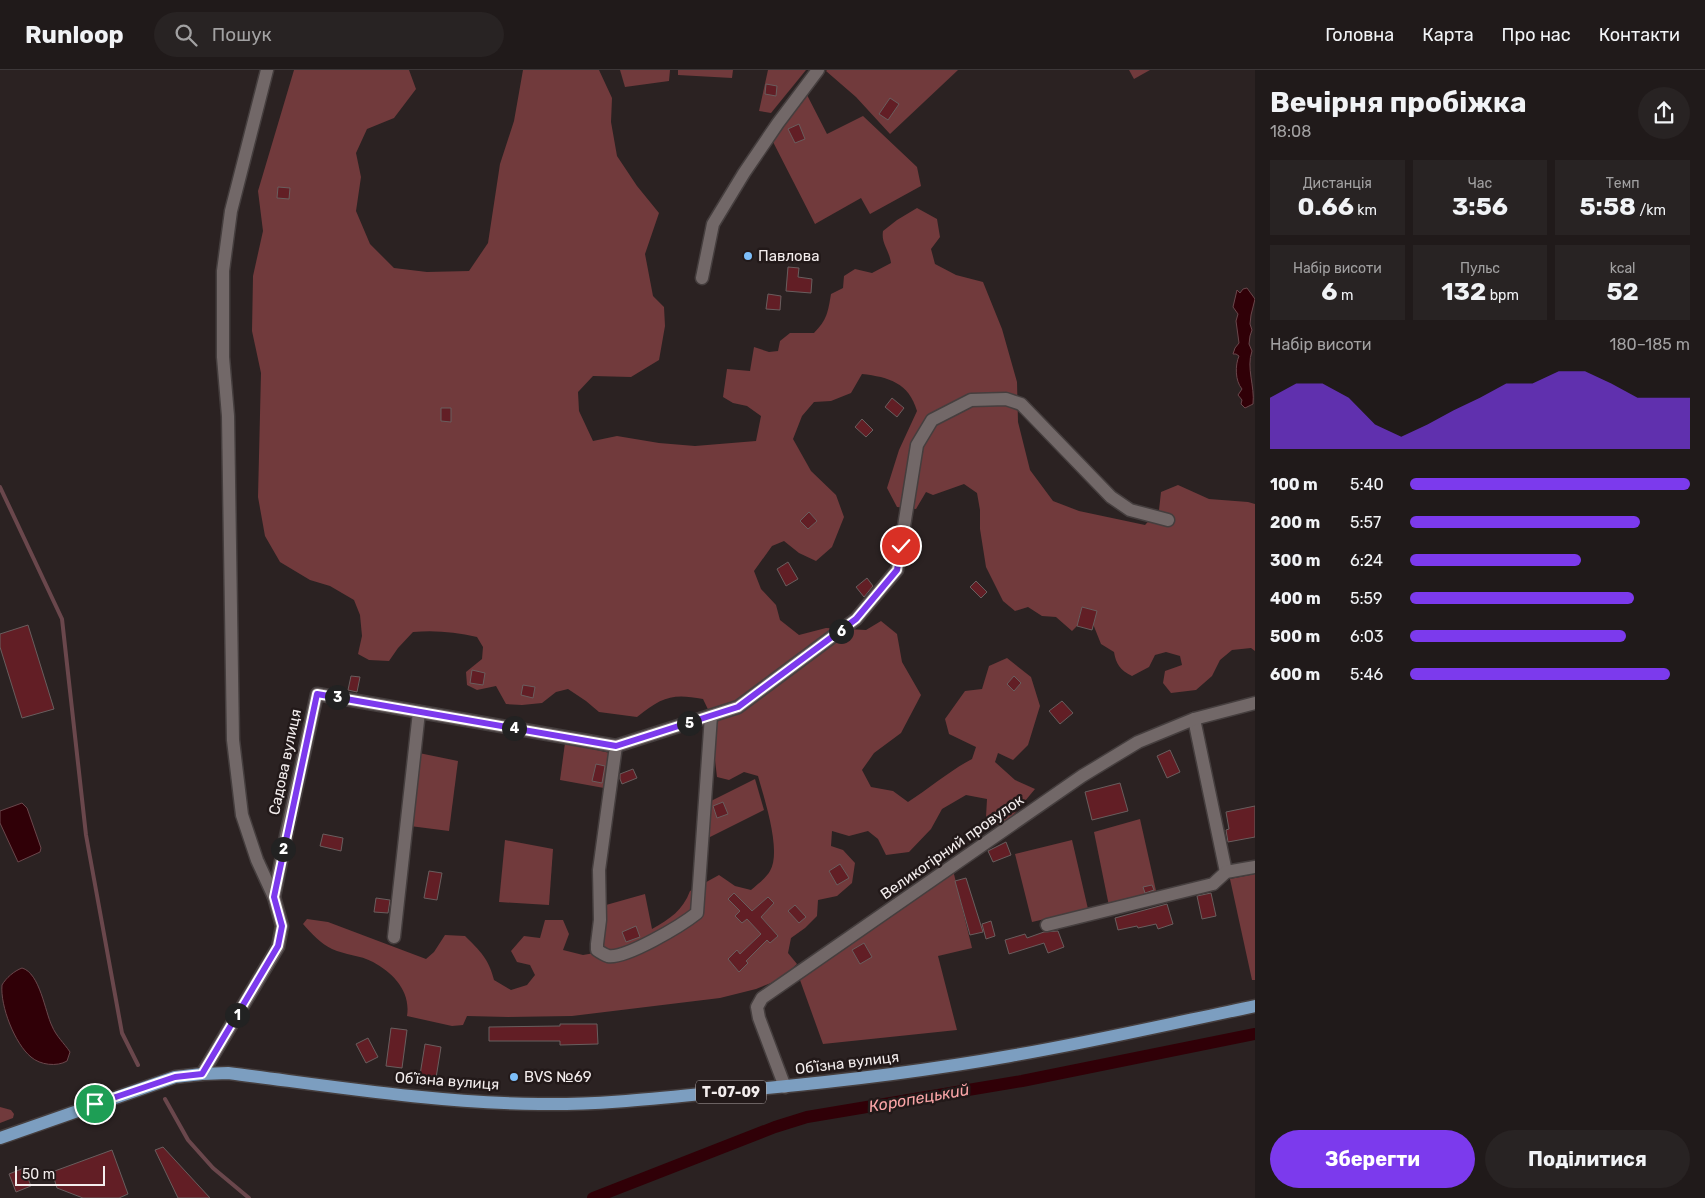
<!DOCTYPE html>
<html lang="uk">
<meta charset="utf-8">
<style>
body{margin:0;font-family:Rubik,sans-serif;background:#282323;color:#f1f3f6;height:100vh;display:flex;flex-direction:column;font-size:19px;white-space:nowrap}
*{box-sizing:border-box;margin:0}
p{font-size:16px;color:#a2a1a2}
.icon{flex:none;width:28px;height:28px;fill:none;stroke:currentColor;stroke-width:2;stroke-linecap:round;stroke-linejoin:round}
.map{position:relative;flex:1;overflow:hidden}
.sheet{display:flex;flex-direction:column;background:#201a1a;width:450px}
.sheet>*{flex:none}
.scale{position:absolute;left:15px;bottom:12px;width:90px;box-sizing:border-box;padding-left:5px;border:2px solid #f3eded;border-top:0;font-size:14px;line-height:18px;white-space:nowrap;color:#f3eded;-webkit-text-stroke:4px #221919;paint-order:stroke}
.pin{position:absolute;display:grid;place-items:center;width:42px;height:42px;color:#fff;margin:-21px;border:2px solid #fff;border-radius:50%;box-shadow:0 1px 5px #0007}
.km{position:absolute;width:25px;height:25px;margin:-12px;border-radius:50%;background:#222;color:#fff;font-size:14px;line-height:25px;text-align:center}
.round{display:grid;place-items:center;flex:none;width:52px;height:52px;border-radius:26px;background:#282323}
.overview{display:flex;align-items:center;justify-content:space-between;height:85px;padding:0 15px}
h1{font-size:28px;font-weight:700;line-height:38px}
.figures{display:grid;grid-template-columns:repeat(3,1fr);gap:8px;height:85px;padding:5px 15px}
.figures div{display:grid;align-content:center;border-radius:0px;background:#282323;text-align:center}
.figures b{font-size:25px;font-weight:700}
.figures small{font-size:14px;font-weight:400}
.figures p{font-size:14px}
.chart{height:140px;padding:10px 15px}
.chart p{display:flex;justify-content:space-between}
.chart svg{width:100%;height:90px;margin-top:5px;fill:#7c3aed;opacity:.7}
.cta{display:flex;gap:10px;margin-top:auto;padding:10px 15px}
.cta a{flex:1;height:58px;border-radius:30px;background:#7c3aed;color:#fff;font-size:20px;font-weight:700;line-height:58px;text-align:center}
.cta a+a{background:#282323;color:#f1f3f6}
ul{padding:0 15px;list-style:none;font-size:16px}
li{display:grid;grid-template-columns:80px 60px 1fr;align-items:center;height:38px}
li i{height:12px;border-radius:6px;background:#7c3aed}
header{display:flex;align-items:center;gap:30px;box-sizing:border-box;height:70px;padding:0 25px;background:#201a1a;border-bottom:1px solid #3d3839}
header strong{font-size:24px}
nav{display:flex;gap:28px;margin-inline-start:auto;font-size:18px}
.search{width:350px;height:45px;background:#282323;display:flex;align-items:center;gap:12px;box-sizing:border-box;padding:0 18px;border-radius:28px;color:#a2a1a2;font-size:19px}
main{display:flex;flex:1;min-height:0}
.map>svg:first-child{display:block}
</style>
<header>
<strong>Runloop</strong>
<div class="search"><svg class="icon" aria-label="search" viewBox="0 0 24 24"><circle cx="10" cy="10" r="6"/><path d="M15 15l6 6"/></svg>Пошук</div>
<nav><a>Головна</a><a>Карта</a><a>Про нас</a><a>Контакти</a></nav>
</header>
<main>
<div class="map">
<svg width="1255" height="1128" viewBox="0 0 1255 1128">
<rect width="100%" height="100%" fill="#2b2222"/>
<g fill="#713a3c">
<path d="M294 0H409L416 19 394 48 367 59 356 83 361 107 356 141 370 174 394 198 427 202 469 201 488 173 500 94 514 51 523 0H599L612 28 611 52 617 86 637 116 659 143 645 184 653 226 664 237 665 256 659 290 631 307 593 306 578 322 579 341 593 371 617 366 659 373 695 376 756 371 761 346 747 336 733 333 723 327 727 299 750 301 754 277 769 282 778 281 780 271 790 263H814C827 250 828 242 831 224L843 218 844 206 855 199 872 203 891 193C889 179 881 174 883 161L897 150 917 138 937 149 940 167 931 179 935 194 956 205 983 212 1002 259 1017 312 1018 352 1030 400 1053 431 1079 441 1145 455 1159 440 1161 422 1178 415 1209 429 1248 432 1255 434V581L1251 578 1232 580 1220 590 1212 606 1196 620 1171 623 1163 613 1165 601 1182 595 1180 586 1166 582 1155 585 1149 597 1132 606C1120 600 1116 594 1114 582L1101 574 1093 554 1096 541 1082 537 1077 556 1072 561 1056 547 1042 546 1028 537 1015 541 1003 531 986 497 980 459V440L977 423 964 414 933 425 926 422 916 439 897 437 887 418 899 380 917 341C909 313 889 307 862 304L851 323 831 331 814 332 802 346 793 369 811 401 836 425 844 447 832 477 816 491 799 483 784 471 772 476 754 501 761 519 776 535 780 550 799 565 826 558 866 560 881 551 897 564 902 592 921 625 901 663 874 683 862 700 871 717 893 721 908 732C930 718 949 701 972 689L976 677 949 664 945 649 965 621 982 619 989 596 1007 588 1031 607 1040 636 1028 675 1013 690 998 683 995 692 1015 710 1035 719 1010 749 994 756 986 747 987 729 966 725 942 739 931 759 909 782 886 785 878 769 868 761 849 766 832 761 831 776 843 780 855 793 852 813 837 826 818 830 817 846 805 858 791 868 788 883 797 894 781 909 756 919 720 928 572 946 508 947 467 946 463 955 452 956 407 946C411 921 393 903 373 892 360 885 345 885 332 879 321 874 311 863 303 854L307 849 328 852 426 889 434 882 445 865 465 866C480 881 489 889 494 910L511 920 527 915 535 905 530 895 517 892 511 881 524 866 540 868 545 850H563L569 864 563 880 583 885 606 881 601 876 606 835 645 824 652 859C670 849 683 840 690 821L719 805 735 816 751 820C757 815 766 808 770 801 782 781 764 728 758 706L744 702 729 710 717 707 714 682 716 656 703 629C672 623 662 627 637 647L599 642 586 631 568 619 556 622 542 633 522 635 506 634 496 616 477 620 467 615 466 602 482 589 483 577 477 567C455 562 435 560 413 562L398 578 389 591 369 590 358 584 362 566 360 545 354 530 330 516 310 510 280 492 265 466 258 427 261 303 252 261 253 206 263 161 258 121Z"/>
<path d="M620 0H670L669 11 625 17Z"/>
<path d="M678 0H733L732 8 678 5Z"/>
<path d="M768 0H806L771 43 759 41Z"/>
<path d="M827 0H958L890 64 856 27 826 1Z"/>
<path d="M1129 0H1150L1134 9Z"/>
<path d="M806 23 827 64 863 46 917 97 921 116 870 144 861 128 815 154 771 68Z"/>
<path d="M565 673 610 683 604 718 560 710Z"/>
<path d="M419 683 458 691 449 761 410 756Z"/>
<path d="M755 709 764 740 706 769 709 732Z"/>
<path d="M1140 749 1157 825 1109 836 1094 762Z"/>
<path d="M505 770 553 779 549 835 499 832Z"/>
<path d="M1072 770 1088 839 1032 852 1015 784Z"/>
<path d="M953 800 972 878 938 886 957 960 823 974 800 910 805 904Z"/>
<path d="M1255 804V910H1252L1230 809Z"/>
<path d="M0 1037 11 1040 14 1044 13 1048 0 1053Z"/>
</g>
<g fill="#300007" stroke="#6a474c">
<path d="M1247 218 1255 229 1251 245 1250 254 1252 260 1250 266 1249 274 1252 281C1246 298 1255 316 1253 334L1245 338 1241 334 1242 330 1238 325 1242 319C1235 311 1235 295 1239 286L1236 284H1233L1235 278 1239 273 1236 251 1238 244 1233 237 1237 220 1240 223 1243 219Z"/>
<path d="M22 733 27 738 41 778 40 782 18 792 0 753V741Z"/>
<path d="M22 898C40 903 45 942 52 956 56 966 64 973 70 982L67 991C57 997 40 995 31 987 15 974 0 936 2 915 6 908 14 901 22 898Z"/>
</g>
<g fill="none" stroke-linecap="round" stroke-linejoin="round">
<g stroke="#6a474c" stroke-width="4">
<path d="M0 417 62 549 86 765 122 963 138 995"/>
<path d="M165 1029 188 1070 213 1098 249 1128"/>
</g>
<path stroke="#300007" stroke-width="12" d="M593 1128 775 1057 807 1047 1022 1011 1255 964"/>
</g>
<g fill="#621e25" stroke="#695e5e">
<path d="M766 14 777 16 776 26 765 24Z"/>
<path d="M890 28 899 34 888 50 879 44Z"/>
<path d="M799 54 805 69 795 73 788 59Z"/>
<path d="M278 117 290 118 289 129 277 128Z"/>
<path d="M788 197 799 198 798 207 812 209 811 223 786 221Z"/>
<path d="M768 224 781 226 780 240 766 239Z"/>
<path d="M892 328 904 338 897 347 885 337Z"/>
<path d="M441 338H451V352L441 351Z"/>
<path d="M862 349 873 360 866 367 855 357Z"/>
<path d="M809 442 817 451 808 459 800 451Z"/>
<path d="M788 492 798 509 786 516 777 499Z"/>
<path d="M867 508 873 516 864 527 856 517Z"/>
<path d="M976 511 987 522 981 528 970 517Z"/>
<path d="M1082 537 1097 541 1092 560 1077 556Z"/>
<path d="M28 555 54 639 22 648 0 577V564Z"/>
<path d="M472 600 485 603 483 615 470 613Z"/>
<path d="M351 606 360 607 357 622 348 620Z"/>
<path d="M1014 606 1021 613 1014 621 1007 614Z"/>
<path d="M523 615 535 617 533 628 521 625Z"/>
<path d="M1062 631 1073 643 1060 654 1049 641Z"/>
<path d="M1170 680 1180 702 1167 708 1157 686Z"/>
<path d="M596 694 605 696 602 713 592 711Z"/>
<path d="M633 699 637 708 622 714 620 709V704Z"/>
<path d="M1120 713 1128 741 1092 750 1085 722Z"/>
<path d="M723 732 728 744 717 748 713 736Z"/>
<path d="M1255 736V767L1228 772 1226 760 1229 759 1226 742Z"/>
<path d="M323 764 343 768 341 781 320 776Z"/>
<path d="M1006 772 1011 785 993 792 988 781Z"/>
<path d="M840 794 849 808 837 815 829 801Z"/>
<path d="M429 801 442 803 437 830 424 828Z"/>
<path d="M966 808 983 862 970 865 955 811Z"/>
<path d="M1152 815 1154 820 1145 823 1143 817Z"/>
<path d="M734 823 752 841 768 827 774 833 761 847 778 866 770 873 767 870 746 891 748 893 739 902 728 889 737 880 740 884 761 864 747 849 742 853 735 846 740 841 728 829Z"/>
<path d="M1211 823 1216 846 1202 849 1197 826Z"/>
<path d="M376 828 390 830 388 843 374 842Z"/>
<path d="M1167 834 1173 854 1158 859 1156 854 1138 858 1137 856 1118 860 1115 848Z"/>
<path d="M795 835 806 847 799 853 788 841Z"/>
<path d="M991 851 995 866 986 869 982 854Z"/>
<path d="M636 856 640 867 626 872 622 862Z"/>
<path d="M1058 861 1064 877 1048 883 1044 873 1009 884 1005 870 1025 864 1027 868 1044 862Z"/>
<path d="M864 873 872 887 860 894 852 880Z"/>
<path d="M560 954H597L598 974 560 975V971H489V957L560 956Z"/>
<path d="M391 958 407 960 402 998 386 996Z"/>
<path d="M368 968 378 987 366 993 356 974Z"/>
<path d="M425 974 441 977 436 1008 420 1005Z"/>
<path d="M163 1077 210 1128H178L155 1080Z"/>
<path d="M112 1080 128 1124 119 1128H83L57 1118 52 1102Z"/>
<path d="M24 1098 31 1116 16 1122 9 1104Z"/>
</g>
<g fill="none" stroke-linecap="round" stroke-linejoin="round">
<g stroke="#453e3e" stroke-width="15">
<g id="minor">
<path d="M702 208 713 154 744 103 778 53 818 0"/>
<path d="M1194 649 1226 802"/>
<path d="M616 676 599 800 600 850 597 874V880C600 882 605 885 608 886 626 889 682 855 697 843L711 646"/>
<path d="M274 827 286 766 317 624 616 676 738 637 856 549 897 500 917 375 932 350 971 330 1006 329 1021 334 1111 427 1130 440 1168 450"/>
<path d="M1047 855 1213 814 1226 802 1255 797"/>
<path d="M394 867 419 642"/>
<path d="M202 1004 278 877 282 856 274 827 257 790 242 745 233 670 228 346 223 287V201L231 141 267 0"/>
<path d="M785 1017 759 948 757 937 762 928 1082 706 1138 672 1194 649 1255 633"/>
</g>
</g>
<g stroke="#453e3e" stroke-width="15">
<path id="major" d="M0 1068 175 1007 202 1004 228 1003C331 1016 435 1033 539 1034 600 1035 660 1028 721 1022 818 1014 914 1003 1010 986 1092 972 1174 953 1255 936"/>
</g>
<use href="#minor" stroke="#726868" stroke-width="12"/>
<use href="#major" stroke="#7c9ec0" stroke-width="12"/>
</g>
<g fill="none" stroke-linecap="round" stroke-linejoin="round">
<g stroke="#fff" stroke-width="10">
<path id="route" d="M95 1034 175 1007 202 1004 278 876 282 856 274 827 317 624 616 676 738 637 856 549 897 500 901 476"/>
</g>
<use href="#route" stroke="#7c3aed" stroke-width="6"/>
</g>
<g fill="#7dbef9" stroke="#221919" stroke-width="2">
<circle cx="748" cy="186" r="5"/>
<circle cx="514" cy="1007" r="5"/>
</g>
<g text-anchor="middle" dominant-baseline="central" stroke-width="5" stroke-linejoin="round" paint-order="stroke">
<rect fill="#221919" stroke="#b4adad" stroke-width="1" x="696" y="1010.5" width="70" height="23" rx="4"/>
<g font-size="14" font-weight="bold" fill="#f3eded">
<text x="731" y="1022">Т-07-09</text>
</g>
<g font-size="15" fill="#f3eded" stroke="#221919" text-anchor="start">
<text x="758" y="186">Павлова</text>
<text x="524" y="1007">BVS №69</text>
</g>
<g font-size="15" fill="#f3eded" stroke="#221919">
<text transform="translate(285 692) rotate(-78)">Садова вулиця</text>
<text transform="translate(952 777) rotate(-35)">Великогірний провулок</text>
<text transform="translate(847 993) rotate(-7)">Обʼїзна вулиця</text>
<text transform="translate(447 1011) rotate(4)">Обʼїзна вулиця</text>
</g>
<g font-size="16" font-style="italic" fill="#fba5a7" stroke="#221919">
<text transform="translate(919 1028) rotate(-10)">Коропецький</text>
</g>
</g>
</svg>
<div class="scale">50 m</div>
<div class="pin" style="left:95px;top:1034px;background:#1e9e55"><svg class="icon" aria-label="arrive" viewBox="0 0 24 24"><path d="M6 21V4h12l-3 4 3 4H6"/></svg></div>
<div class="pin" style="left:901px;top:476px;background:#d93025"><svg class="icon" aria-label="check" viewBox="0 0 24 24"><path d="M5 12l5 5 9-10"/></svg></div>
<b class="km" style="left:237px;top:945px">1</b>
<b class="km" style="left:283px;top:779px">2</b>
<b class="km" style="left:337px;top:627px">3</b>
<b class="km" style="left:514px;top:658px">4</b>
<b class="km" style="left:689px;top:653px">5</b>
<b class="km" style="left:841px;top:561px">6</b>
</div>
<section class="sheet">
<div class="overview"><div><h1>Вечірня пробіжка</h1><p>18:08</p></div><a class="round"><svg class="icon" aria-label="share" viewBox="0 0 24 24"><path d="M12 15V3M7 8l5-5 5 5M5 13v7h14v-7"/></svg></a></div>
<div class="figures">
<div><p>Дистанція</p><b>0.66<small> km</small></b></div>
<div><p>Час</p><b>3:56</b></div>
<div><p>Темп</p><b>5:58<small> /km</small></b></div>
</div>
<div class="figures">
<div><p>Набір висоти</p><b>6<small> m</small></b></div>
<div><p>Пульс</p><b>132<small> bpm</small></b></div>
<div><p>kcal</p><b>52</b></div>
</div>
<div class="chart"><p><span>Набір висоти</span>180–185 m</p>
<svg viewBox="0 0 160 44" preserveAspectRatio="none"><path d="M0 44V19L10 12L20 12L30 19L40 32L50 38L60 32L70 25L80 19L90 12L100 12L110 6L120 6L130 12L140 19L150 19L160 19V44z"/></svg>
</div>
<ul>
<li><b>100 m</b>5:40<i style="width:100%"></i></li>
<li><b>200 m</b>5:57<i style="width:82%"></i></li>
<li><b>300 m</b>6:24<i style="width:61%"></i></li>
<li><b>400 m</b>5:59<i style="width:80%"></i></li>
<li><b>500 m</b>6:03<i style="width:77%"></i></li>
<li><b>600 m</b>5:46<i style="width:93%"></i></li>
</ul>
<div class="cta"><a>Зберегти</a><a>Поділитися</a></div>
</section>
</main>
